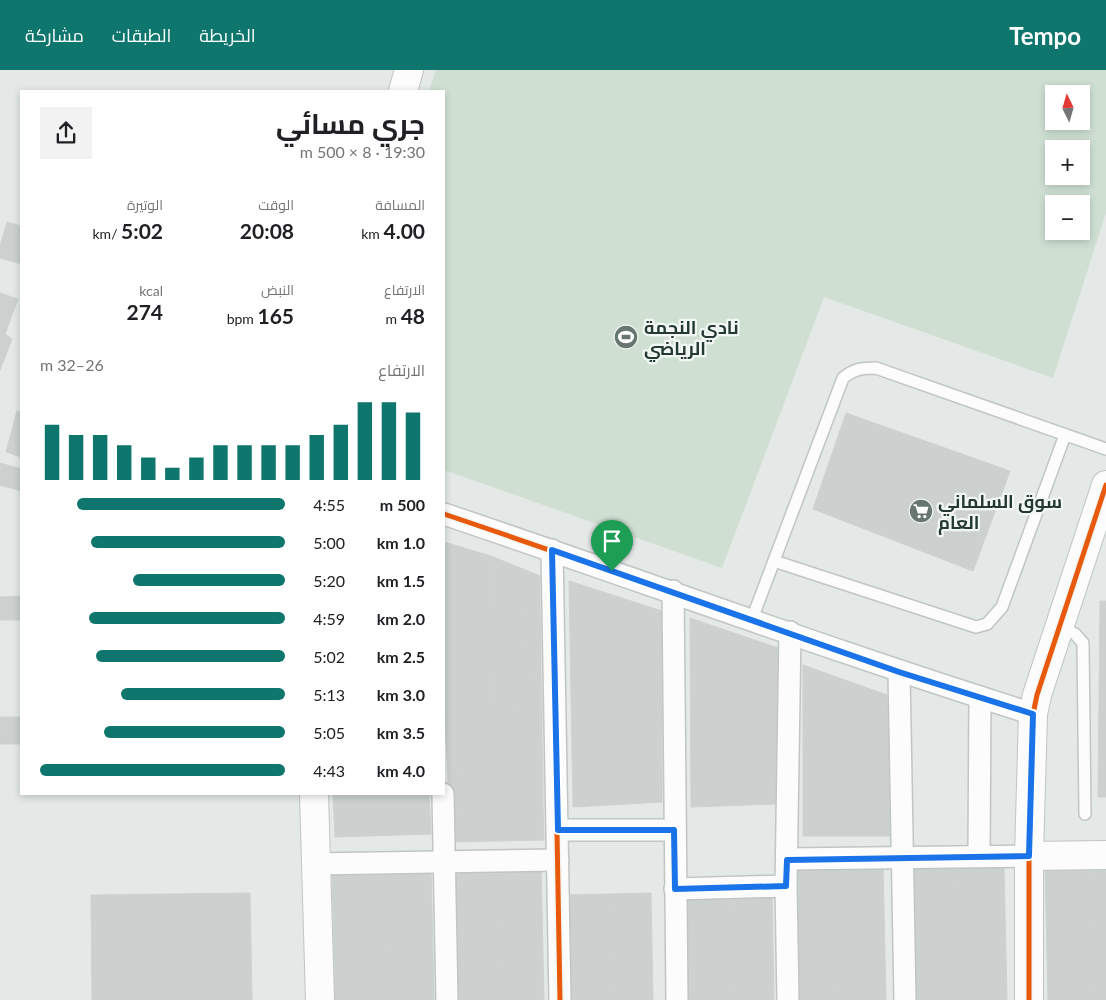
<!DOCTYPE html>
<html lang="ar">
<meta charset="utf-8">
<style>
body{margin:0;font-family:Lato,Cairo,sans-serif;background:#f2f2f2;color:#202124;direction:rtl;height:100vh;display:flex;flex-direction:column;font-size:19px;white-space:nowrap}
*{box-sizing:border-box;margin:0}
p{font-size:16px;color:#757577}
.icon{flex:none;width:28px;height:28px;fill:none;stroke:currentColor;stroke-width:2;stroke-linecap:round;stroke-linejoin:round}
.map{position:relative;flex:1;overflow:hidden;direction:ltr}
.drawer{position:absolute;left:20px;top:20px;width:425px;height:705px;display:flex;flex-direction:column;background:#fff;border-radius:0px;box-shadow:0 2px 8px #0003;direction:rtl}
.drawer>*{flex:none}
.needle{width:32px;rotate:355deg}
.buttons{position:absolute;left:1045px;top:15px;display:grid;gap:10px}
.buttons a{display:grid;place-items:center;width:45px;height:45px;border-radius:0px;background:#fff;box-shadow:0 2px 8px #0003;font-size:25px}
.pin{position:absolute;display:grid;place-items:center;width:42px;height:42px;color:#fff;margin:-51px -21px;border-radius:50% 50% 50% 0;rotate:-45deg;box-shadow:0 0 5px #0007}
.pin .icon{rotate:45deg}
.round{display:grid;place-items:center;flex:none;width:52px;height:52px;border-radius:0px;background:#f2f2f2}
.summary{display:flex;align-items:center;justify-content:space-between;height:85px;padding:0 20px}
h1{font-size:28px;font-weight:700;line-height:38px}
.figures{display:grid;grid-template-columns:repeat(3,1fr);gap:8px;height:85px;padding:5px 20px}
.figures div{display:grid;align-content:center}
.figures b{font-size:21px;font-weight:700}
.figures small{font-size:14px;font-weight:400}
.figures p{font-size:14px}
.chart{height:140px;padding:10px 20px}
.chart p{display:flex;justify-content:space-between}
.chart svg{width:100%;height:90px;margin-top:5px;stroke:#0f766e;stroke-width:6}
ul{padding:0 20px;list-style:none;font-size:16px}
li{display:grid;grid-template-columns:80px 60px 1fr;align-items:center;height:38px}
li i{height:12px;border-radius:6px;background:#0f766e}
header{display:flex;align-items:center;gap:30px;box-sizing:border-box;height:70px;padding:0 25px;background:#0f766e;color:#fff}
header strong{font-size:24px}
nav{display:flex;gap:28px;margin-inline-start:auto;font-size:18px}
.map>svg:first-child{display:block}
</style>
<header>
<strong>Tempo</strong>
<nav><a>الخريطة</a><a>الطبقات</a><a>مشاركة</a></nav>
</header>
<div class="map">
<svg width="1106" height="930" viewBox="0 0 1106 930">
<rect width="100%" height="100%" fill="#e4e8e6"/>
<path fill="#cfe0d3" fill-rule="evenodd" d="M436 0H1106V143L1053 308 824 227 722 498 444 400V21H429ZM1054 24H1081V51H1054ZM1054 79H1081V106H1054ZM1054 134H1081V161H1054Z"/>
<g fill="#ccd1cf" stroke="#cdd1cf">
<path d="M7 152 21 156V194L0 188V176Z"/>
<path d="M0 223 18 229 5 264 12 269 0 300Z"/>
<path d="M17 341 21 342V387L6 382Z"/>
<path d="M846 343 1010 401 973 501 813 439Z"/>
<path d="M0 393 21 399V421L0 415Z"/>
<path d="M444 472 491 486V541L444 542Z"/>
<path d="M491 486 540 506V539L491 541Z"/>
<path d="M569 511 662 541V732L573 737Z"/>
<path d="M21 526V550H0V527Z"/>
<path d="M1100 531H1106V727H1098Z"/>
<path d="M540 539 541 572 492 574 491 541Z"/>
<path d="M491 541 492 574 444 575V542Z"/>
<path d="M690 548 778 578 776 734 691 737Z"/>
<path d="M541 572V605L493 606 492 574Z"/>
<path d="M492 574 493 606 444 608V575Z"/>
<path d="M803 595 887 625 892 766H803Z"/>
<path d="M541 605 542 638 493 640V606Z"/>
<path d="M493 606V640L445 641 444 608Z"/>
<path d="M542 638V671L494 672 493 640Z"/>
<path d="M493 640 494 672 446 673 445 641Z"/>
<rect x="0" y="647" width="21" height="27"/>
<path d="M542 671 543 704 495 705 494 672Z"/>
<path d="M494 672 495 705 448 706 446 673Z"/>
<path d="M543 704V737L496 738 495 705Z"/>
<path d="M495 705 496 738 449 739 448 706Z"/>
<path d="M333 724H429L431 764 335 767Z"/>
<path d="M543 737 544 770 497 771 496 738Z"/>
<path d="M496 738 497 771 450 772 449 739Z"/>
<path d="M1092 793H1106V930H1095Z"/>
<path d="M1092 793 1095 930H1048L1045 794Z"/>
<path d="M431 796 434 930H386L383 797Z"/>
<path d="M1004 796 1007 930H960L958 797Z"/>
<path d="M383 797 386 930H335L332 798Z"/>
<path d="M541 797 544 930H498L495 798Z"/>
<path d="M958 797 960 930H913L911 798Z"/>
<path d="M495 798 498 930H451L448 799Z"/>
<path d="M883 798 886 930H840L837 799Z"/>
<path d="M837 799 840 930H793L790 800Z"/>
<path d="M772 822 774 930H733L731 823Z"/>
<path d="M250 823 252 930H92L91 825Z"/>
<path d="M651 823 653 930H612L610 824Z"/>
<path d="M731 823 733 930H686L684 824Z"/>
<path d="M610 824 612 930H565L563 825Z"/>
</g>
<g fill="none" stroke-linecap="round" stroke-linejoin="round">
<g stroke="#c1c5c3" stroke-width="14">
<g id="lane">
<path d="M774 491 976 557 987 554 1002 537 1065 365"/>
<path d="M752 549 843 308C854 299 862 298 876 298L1106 379"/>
<path d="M1060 556 1075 564 1083 573 1085 744"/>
</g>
</g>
<g stroke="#c1c5c3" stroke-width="24">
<g id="street">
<path d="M444 444C640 510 835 582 1033 644"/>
<path d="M552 480 560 930"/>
<path d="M673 521 677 930"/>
<path d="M899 602 905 930"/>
<path d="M443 724 447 930"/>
<path d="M558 760H674"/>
<path d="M979 786 980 627"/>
<path d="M787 789 1029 786"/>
<path d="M315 794 558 790"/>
<path d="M675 819 786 816"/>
<path d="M788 930 786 816 790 562"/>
</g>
</g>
<g stroke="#c0c5c3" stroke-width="30">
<g id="secondary">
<path d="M403 21 409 0"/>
<path d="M314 724 320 930"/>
<path d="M1029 786 1106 785"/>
<path d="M1029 930V786L1033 644 1037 625 1106 415"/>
</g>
</g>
<use href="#lane" stroke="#fbfcfb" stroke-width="11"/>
<use href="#street" stroke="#fbfcfb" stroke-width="21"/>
<use href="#secondary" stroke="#fbfcfb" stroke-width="28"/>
<g stroke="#f2f7f4" stroke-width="8">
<g id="cycleway">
<path d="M444 444C640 510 835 582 1033 644"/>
<path d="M552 480 560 930"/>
<path d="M1029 930V786L1033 644 1037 625 1106 415"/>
</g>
</g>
<use href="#cycleway" stroke="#e8590c" stroke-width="5"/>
</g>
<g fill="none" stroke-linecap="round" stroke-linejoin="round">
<g stroke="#fff" stroke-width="10">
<path id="route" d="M552 480 899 602 1033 644 1029 786 787 790 786 816 675 819 674 760H558Z"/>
</g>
<use href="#route" stroke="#1a73e8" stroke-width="6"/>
</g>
<defs>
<g id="stadium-disc" transform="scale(1.25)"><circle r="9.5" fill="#677671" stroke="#f2f7f4"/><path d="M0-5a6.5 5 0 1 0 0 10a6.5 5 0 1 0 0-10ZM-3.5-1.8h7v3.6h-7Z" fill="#fff"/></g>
<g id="supermarket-disc" transform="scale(1.25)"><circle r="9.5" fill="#677671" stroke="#f2f7f4"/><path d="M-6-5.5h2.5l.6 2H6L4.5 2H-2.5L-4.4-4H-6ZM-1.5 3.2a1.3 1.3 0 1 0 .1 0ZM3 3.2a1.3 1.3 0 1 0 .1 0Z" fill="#fff"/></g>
</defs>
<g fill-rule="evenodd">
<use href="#stadium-disc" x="626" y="267"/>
<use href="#supermarket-disc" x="921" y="441"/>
</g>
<g text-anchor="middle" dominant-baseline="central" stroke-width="4.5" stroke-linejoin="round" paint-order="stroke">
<g font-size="18" font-weight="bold" fill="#243932" stroke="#f2f7f4" text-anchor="start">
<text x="644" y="257">نادي النجمة<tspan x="644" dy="21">الرياضي</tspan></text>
<text x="938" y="431">سوق السلماني<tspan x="938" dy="21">العام</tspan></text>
</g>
</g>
</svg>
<div class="buttons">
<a><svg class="needle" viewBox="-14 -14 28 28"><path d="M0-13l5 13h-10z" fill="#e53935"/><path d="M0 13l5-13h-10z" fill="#757577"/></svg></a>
<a>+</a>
<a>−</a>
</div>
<div class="pin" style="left:612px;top:501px;background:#1e9e55"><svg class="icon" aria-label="arrive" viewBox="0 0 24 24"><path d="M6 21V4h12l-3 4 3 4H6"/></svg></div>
<section class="drawer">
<div class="summary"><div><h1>جري مسائي</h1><p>19:30 · 8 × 500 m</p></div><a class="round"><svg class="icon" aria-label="share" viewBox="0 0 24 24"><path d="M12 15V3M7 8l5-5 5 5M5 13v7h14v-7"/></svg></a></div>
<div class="figures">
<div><p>المسافة</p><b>4.00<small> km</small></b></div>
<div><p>الوقت</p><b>20:08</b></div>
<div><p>الوتيرة</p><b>5:02<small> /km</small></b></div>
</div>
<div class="figures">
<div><p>الارتفاع</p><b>48<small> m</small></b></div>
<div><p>النبض</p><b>165<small> bpm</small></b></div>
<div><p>kcal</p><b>274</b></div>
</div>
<div class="chart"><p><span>الارتفاع</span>26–32 m</p>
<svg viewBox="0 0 160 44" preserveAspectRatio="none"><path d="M5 44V17M15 44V22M25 44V22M35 44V27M45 44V33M55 44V38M65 44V33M75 44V27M85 44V27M95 44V27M105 44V27M115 44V22M125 44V17M135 44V6M145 44V6M155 44V11"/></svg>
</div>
<ul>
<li><b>500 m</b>4:55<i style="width:85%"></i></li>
<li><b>1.0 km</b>5:00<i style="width:79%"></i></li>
<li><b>1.5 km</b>5:20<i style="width:62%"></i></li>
<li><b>2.0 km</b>4:59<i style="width:80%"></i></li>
<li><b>2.5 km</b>5:02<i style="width:77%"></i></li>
<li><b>3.0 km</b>5:13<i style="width:67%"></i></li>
<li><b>3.5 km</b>5:05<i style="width:74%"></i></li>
<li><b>4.0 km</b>4:43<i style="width:100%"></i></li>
</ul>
</section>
</div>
